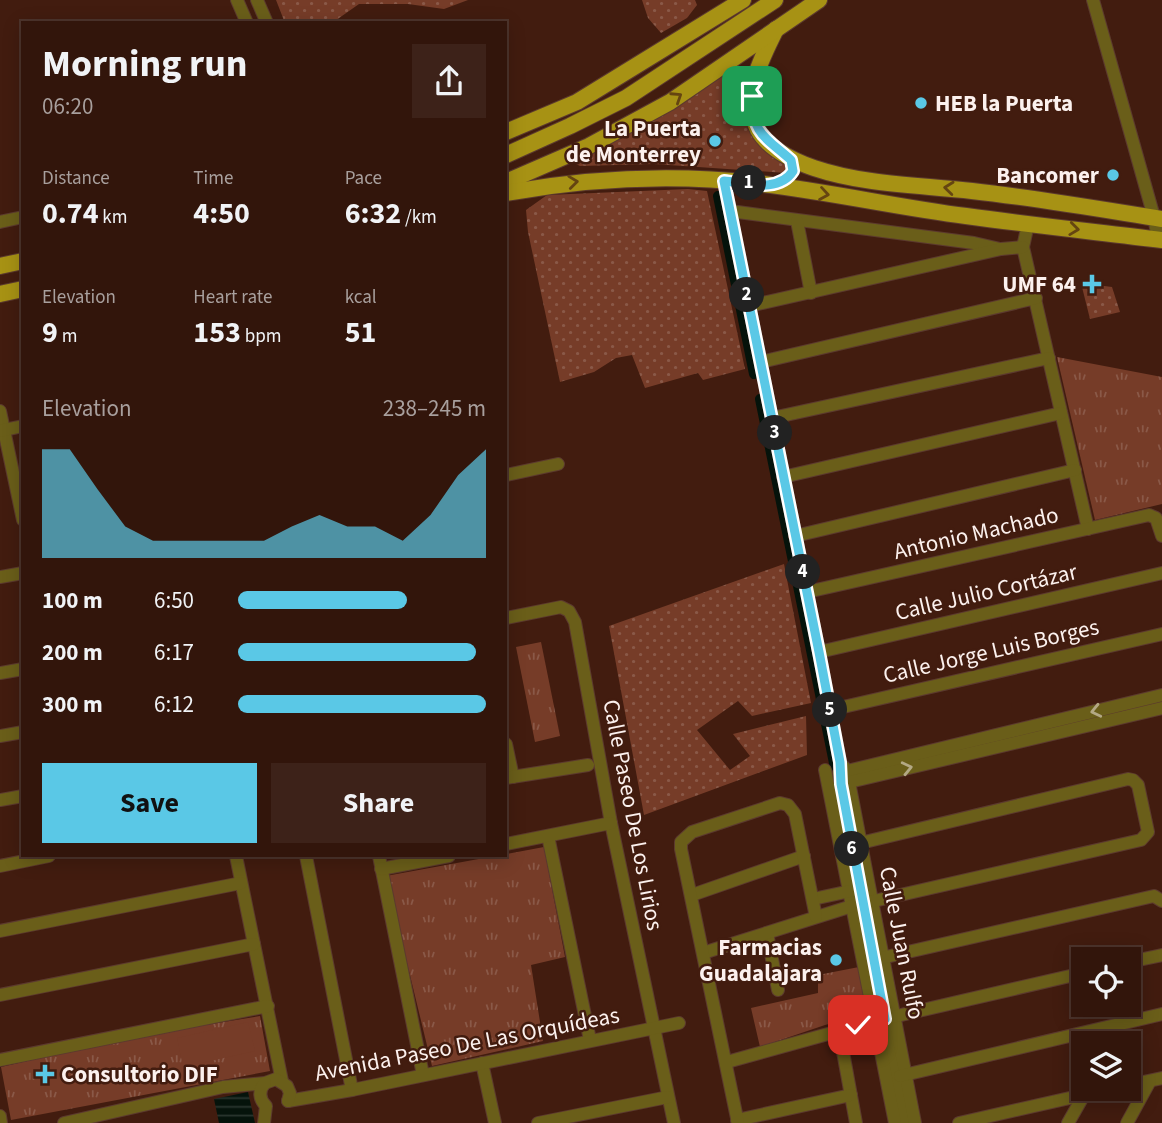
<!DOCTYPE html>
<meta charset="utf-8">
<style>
body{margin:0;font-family:"Source Sans 3",sans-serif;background:#3d2219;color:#f1f3f6;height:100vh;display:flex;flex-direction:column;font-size:26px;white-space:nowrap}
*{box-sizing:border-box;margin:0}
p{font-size:23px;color:#a89f9d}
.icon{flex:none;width:38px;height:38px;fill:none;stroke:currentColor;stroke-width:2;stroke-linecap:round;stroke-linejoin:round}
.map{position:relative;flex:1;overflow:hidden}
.side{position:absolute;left:21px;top:21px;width:486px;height:836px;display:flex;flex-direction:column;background:#32150b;border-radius:0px;box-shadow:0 4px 18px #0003,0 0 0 2px #4d342c}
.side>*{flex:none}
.fabs{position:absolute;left:1071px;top:947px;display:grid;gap:14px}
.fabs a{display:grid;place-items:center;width:70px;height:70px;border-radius:0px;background:#32150b;box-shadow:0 4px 18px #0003,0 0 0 2px #4d342c;font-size:35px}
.pin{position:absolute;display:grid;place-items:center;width:60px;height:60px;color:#fff;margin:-30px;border-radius:14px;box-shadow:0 4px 10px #0006}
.km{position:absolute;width:35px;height:35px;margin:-18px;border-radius:50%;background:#222;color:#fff;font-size:19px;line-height:35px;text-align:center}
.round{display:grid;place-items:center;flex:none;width:74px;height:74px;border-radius:0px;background:#3d2219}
.overview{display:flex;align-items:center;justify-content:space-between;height:119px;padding:0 21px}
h1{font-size:38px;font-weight:700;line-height:52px}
.figures{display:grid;grid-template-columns:repeat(3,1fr);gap:10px;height:119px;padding:7px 21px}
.figures div{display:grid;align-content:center}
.figures b{font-size:30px;font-weight:700}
.figures small{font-size:19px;font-weight:400}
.figures p{font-size:19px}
.chart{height:196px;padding:14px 21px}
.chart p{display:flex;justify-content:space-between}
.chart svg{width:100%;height:126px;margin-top:7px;fill:#5ac8e6;opacity:.7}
.action{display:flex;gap:14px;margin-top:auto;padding:14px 21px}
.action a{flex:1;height:80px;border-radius:0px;background:#5ac8e6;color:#111;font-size:28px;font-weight:700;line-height:80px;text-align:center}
.action a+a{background:#3d2219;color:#f1f3f6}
ul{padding:0 21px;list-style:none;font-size:23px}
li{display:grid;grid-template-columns:112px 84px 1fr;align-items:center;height:52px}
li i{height:18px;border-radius:9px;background:#5ac8e6}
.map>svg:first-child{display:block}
</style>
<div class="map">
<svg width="1162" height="1123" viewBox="0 0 1162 1123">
<defs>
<pattern id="grass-dots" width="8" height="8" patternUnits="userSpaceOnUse" patternTransform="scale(1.75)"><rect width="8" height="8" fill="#763c28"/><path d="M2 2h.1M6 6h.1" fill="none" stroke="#8a5948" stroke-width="1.8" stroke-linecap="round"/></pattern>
<pattern id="park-tufts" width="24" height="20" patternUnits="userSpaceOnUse" patternTransform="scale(1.75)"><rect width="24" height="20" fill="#763c28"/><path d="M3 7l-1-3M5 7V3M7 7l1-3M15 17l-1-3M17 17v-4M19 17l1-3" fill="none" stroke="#8a5948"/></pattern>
<pattern id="water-rules" width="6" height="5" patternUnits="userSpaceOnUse" patternTransform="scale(1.75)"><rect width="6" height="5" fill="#05130b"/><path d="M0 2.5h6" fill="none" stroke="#2a362f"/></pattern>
</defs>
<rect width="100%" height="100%" fill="#421c0f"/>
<g fill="url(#grass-dots)">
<path d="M276 0H468L444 9 408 4H359L332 23H285Z"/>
<path d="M642 0H695L697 5 687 18 661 33 648 18Z"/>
<path d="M741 66 748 71 749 113 791 162 792 168 786 173 654 164 580 166 574 163 578 157Z"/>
<path d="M688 189 707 191 745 369 703 380 698 373 645 388 632 355 616 358 594 372 560 382 528 232 526 210 547 195Z"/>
<path d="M1081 283 1112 287 1120 312 1090 319Z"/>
<path d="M784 564 811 703 752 716 738 701 697 730 730 770 750 756 733 734 806 716 807 755 644 815 609 626Z"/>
</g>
<g fill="url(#park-tufts)">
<path d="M1057 357 1162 377V504L1095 520Z"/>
<path d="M541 642 560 736 535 742 516 647Z"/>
<path d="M544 847 565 957 531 965 543 1041 432 1066 386 876 495 856H506V854Z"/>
<path d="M859 967 869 1013 825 1025 760 1047 751 1008 818 993V975Z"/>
<path d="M260 1016 270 1071 11 1120 1 1067 137 1036Z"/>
</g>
<path fill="#763c28" d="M248 1022 255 1051 183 1067 177 1038Z"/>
<path fill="url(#water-rules)" d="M248 1092 255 1123H219L214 1099Z"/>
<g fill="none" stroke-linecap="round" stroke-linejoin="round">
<g stroke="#05130b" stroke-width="10">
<path d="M718 196 754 374"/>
<path d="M760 399 835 768 832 775"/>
</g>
<g stroke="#5c3a2e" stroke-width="14">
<g id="minor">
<path d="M237 0 247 23"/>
<path d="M257 0 267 23"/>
<path d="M1093 0 1154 217 1158 239"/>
<path d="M724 181 819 652 840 762V784L862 904 906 1123"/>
<path d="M730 211 974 243 1000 249"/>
<path d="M797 221 811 293"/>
<path d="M0 222 23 217"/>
<path d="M1028 224 1023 247 1088 529"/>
<path d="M749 306 1001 249 1023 247"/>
<path d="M761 362 1036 298"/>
<path d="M0 411 23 520"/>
<path d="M772 418 1049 358"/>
<path d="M0 431 23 426"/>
<path d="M506 475 558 464"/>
<path d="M783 477 1061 413"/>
<path d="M795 536 1075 470"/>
<path d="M0 577 23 573"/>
<path d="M807 592 1149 515 1156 518 1162 536"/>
<path d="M506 618 561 607 569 611 575 622 611 823 674 1123"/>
<path d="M819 652 1162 573"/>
<path d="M0 673 23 669"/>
<path d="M830 710 1162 634"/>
<path d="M0 736 23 732"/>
<path d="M506 744 513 777"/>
<path d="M844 767 849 782 915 1123"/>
<path d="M825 770 895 1123"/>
<path d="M839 773 1162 695"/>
<path d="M506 778 588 765"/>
<path d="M841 784 1162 708"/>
<path d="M0 800 23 796"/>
<path d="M548 836 590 1040"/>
<path d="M506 844 611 823"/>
<path d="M236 856 282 1081"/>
<path d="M306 856 352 1090"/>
<path d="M379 856 423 1075"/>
<path d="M0 866 49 856"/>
<path d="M381 869 449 856"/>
<path d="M692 895 804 856"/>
<path d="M813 899 855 890"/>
<path d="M0 931 241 883"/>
<path d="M767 933 778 990"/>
<path d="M703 953 852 906 1141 840 1148 832 1138 785 1133 780 1128 779 852 845"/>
<path d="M877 959 1154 896 1162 901"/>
<path d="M1129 962 1162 955"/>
<path d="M0 995 254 944"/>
<path d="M839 1030 856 1123"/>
<path d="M841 1043 884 1034"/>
<path d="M0 1060 268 1006"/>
<path d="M727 1062 875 1021 1083 973"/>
<path d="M482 1063 495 1123"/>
<path d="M900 1076 1162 1014"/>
<path d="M1129 1085 1162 1078"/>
<path d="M288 1101 352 1090 679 1023"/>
<path d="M0 1116 1 1123"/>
<path d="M737 1120 851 1095"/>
<path d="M64 1123 223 1087 265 1083 276 1079 287 1086 290 1093 288 1101"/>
<path d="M264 1123 266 1106C259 1099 258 1091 265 1083"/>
<path d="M538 1123 668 1097"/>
<path d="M738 1123 681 849V842L692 832 780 803 788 805 795 814 816 917"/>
<path d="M959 1123 1114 1088"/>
<path d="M1068 1123 1084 1095"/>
<path d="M1127 1123 1150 1081"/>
</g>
</g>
<g stroke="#5c3a2e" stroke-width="18">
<g id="major">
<path d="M776 29C761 60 741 95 758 130 769 150 794 161 814 168 864 185 921 185 972 191 1036 198 1099 209 1162 219"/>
<path d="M506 132 577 102 743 0"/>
<path d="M506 155 570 126 626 98 775 0"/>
<path d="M506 182 589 146 670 102 819 0"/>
<path d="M506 193C588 178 672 174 755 183 826 191 896 207 966 216 1031 225 1097 232 1162 240"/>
<path d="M0 266 23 261"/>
<path d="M0 294 23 289"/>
</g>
</g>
<use href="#minor" stroke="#6a5e19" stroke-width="12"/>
<use href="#major" stroke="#a79214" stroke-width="16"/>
</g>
<defs><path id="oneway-chevron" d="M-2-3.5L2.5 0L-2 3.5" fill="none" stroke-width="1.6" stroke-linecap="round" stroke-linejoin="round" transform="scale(1.75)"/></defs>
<g stroke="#654511">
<use href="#oneway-chevron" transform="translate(677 97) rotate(-33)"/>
<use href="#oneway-chevron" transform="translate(573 182) rotate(-7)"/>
<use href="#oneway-chevron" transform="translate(949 188) rotate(-174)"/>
<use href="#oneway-chevron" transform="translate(824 194) rotate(9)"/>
<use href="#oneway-chevron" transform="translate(1074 229) rotate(7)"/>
</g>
<g stroke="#b3a884">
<use href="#oneway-chevron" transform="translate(1096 711) rotate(167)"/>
<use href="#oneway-chevron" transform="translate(907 768) rotate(-13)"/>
</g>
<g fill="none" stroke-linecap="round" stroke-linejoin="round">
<g stroke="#fff" stroke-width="14">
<path id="route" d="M752 96C752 134 765 137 791 160L793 171C779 193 747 183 724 181L819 652 840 762 841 784 885 1019 858 1025"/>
</g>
<use href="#route" stroke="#5ac8e6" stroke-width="9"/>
</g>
<g fill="#5ac8e6" stroke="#421c0f" stroke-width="2.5">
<circle cx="921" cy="103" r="7"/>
<circle cx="715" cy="141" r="7"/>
<circle cx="1113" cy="175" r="7"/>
<path d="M1088.5 273.5h7v7h7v7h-7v7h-7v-7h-7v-7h7z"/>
<circle cx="836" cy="960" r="7"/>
<path d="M41.5 1063.5h7v7h7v7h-7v7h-7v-7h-7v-7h7z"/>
</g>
<g text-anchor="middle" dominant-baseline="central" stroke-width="5" stroke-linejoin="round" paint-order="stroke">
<g font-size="23" font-weight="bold" fill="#fcf1ee" stroke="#421c0f" text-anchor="end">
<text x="935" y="103" text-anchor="start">HEB la Puerta</text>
<text x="701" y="128">La Puerta<tspan x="701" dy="26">de Monterrey</tspan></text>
<text x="1099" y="175">Bancomer</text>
<text x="1076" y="284">UMF 64</text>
<text x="822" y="947">Farmacias<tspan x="822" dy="26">Guadalajara</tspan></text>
<text x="61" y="1074" text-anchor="start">Consultorio DIF</text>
</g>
<g font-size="23" fill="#fcf1ee" stroke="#421c0f">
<text transform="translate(976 533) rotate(-13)">Antonio Machado</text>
<text transform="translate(986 592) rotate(-13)">Calle Julio Cortázar</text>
<text transform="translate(991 651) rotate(-13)">Calle Jorge Luis Borges</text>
<text transform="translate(633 815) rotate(79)">Calle Paseo De Los Lirios</text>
<text transform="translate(902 943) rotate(79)">Calle Juan Rulfo</text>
<text transform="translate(467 1044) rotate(-11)">Avenida Paseo De Las Orquídeas</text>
</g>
</g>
</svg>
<div class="fabs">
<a><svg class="icon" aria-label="locate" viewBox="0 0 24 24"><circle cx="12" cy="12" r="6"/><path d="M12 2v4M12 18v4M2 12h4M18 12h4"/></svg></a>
<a><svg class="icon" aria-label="layers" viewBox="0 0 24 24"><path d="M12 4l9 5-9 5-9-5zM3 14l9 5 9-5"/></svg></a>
</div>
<div class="pin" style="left:752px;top:96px;background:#1e9e55"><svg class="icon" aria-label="arrive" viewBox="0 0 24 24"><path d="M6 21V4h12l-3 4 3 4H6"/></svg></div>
<div class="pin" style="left:858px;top:1025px;background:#d93025"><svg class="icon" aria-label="check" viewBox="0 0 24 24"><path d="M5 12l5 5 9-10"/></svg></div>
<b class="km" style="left:749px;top:183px">1</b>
<b class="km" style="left:747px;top:295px">2</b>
<b class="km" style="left:775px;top:433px">3</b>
<b class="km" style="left:803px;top:572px">4</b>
<b class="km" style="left:830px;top:710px">5</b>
<b class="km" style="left:852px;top:849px">6</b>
<section class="side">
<div class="overview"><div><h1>Morning run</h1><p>06:20</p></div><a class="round"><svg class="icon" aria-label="share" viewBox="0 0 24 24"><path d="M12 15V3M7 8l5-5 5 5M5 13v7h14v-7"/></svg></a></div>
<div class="figures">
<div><p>Distance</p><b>0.74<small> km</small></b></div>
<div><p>Time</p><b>4:50</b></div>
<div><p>Pace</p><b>6:32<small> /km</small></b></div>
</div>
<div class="figures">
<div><p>Elevation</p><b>9<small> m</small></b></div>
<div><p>Heart rate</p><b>153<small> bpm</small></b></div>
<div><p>kcal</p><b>51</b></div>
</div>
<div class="chart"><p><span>Elevation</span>238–245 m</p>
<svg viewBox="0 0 160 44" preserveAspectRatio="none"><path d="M0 44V6L10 6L20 20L30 33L40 38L50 38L60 38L70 38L80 38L90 33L100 29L110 33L120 33L130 38L140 29L150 15L160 6V44z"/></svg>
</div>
<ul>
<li><b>100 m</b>6:50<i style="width:68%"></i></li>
<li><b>200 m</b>6:17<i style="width:96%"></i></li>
<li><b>300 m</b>6:12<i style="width:100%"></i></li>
</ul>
<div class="action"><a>Save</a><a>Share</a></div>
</section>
</div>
